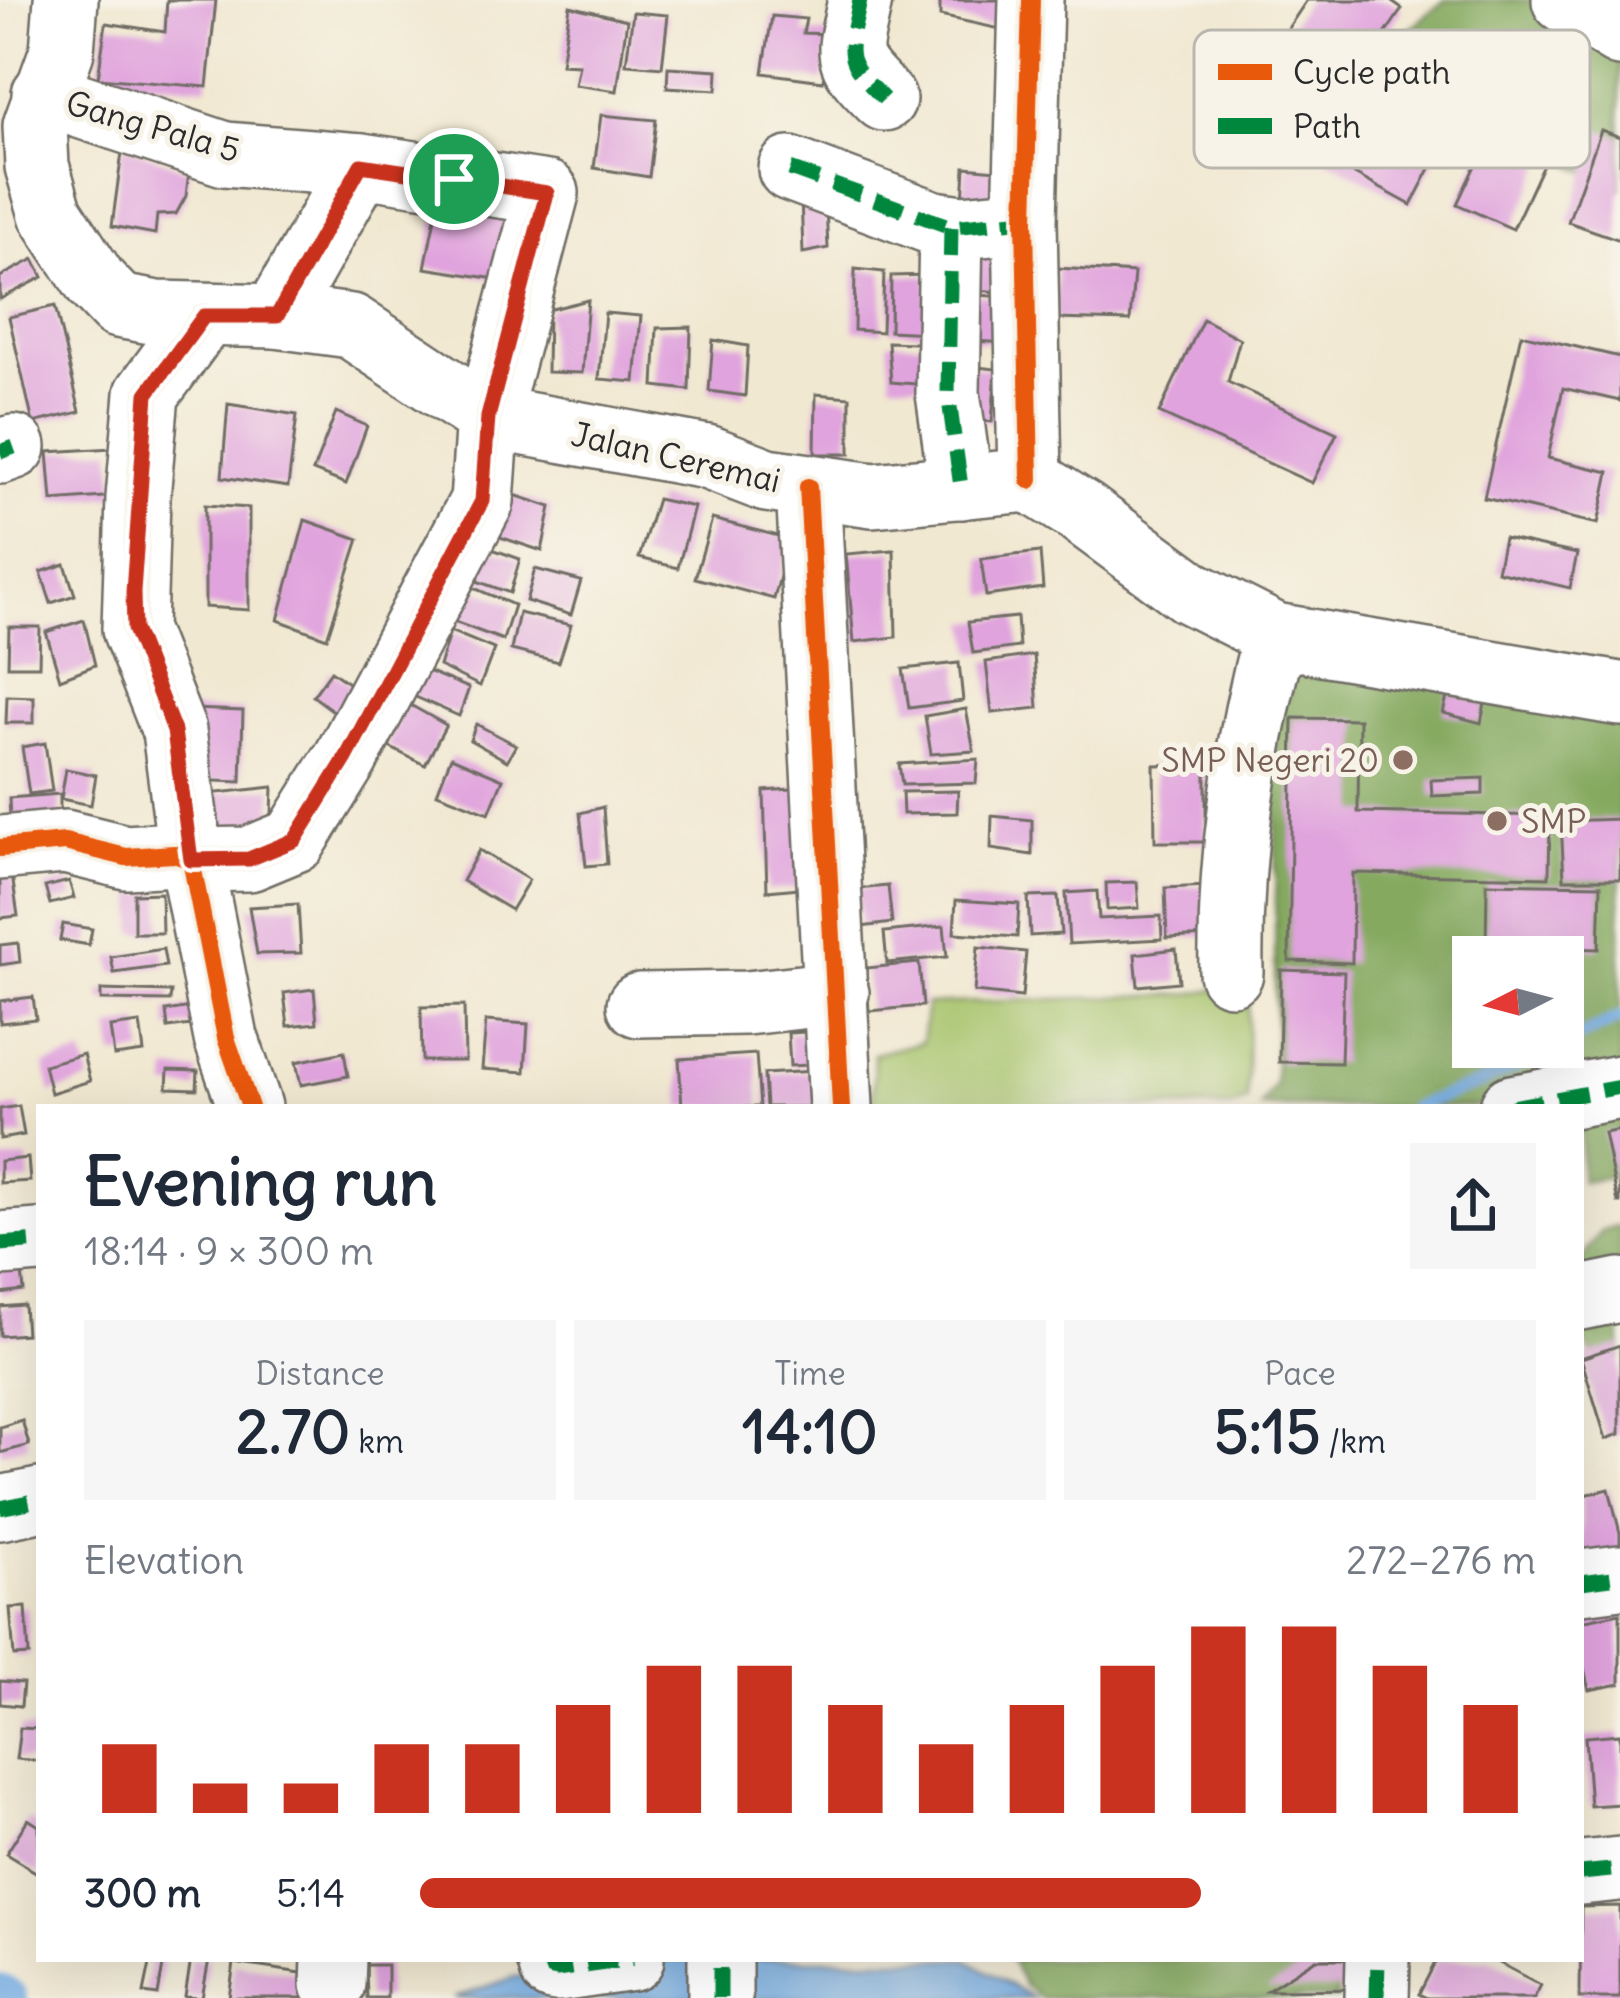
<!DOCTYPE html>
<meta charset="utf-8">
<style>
body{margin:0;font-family:Delius,sans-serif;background:#f6f6f7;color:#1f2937;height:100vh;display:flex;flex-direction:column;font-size:45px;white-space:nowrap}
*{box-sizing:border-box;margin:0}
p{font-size:39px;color:#747a83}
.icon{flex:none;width:66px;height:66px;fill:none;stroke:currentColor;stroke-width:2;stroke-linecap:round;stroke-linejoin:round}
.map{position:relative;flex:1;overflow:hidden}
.drawer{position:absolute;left:36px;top:1104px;width:1548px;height:858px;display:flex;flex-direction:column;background:#fff;border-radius:0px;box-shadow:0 12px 48px #0002}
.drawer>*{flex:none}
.needle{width:78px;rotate:264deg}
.tools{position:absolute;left:1452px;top:936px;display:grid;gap:24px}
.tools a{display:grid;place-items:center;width:132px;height:132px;border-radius:0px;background:#fff;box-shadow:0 12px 48px #0002;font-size:60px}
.pin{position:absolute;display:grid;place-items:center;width:102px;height:102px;color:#fff;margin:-51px;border:6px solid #fff;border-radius:50%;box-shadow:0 3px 12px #0007}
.round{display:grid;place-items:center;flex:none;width:126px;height:126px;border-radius:0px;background:#f6f6f7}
.overview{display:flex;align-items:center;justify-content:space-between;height:204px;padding:0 48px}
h1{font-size:66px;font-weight:700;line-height:90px}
.metrics{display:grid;grid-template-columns:repeat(3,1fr);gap:18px;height:204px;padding:12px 48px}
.metrics div{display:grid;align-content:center;border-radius:0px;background:#f6f6f7;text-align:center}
.metrics b{font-size:60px;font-weight:700}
.metrics small{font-size:33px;font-weight:400}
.metrics p{font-size:33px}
.chart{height:336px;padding:24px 48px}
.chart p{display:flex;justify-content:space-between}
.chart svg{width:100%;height:216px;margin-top:12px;stroke:#c8321e;stroke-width:6}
ul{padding:0 48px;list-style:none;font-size:39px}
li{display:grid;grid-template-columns:192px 144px 1fr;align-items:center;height:90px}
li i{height:30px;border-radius:15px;background:#c8321e}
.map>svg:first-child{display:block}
</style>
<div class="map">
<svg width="1620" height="1998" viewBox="0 0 1620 1998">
<rect width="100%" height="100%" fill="#f7f3e8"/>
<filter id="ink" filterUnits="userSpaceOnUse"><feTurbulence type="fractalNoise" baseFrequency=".00833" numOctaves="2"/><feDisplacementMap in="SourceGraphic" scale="24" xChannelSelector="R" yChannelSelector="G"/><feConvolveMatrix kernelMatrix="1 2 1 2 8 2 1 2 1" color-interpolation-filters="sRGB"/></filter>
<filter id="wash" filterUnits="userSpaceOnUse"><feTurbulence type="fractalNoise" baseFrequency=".004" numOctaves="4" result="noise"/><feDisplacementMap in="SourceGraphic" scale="48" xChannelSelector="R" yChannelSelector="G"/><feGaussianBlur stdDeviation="2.7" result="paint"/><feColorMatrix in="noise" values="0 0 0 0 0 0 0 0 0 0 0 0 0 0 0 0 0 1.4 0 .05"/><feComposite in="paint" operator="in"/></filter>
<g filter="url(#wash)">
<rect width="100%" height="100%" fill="#f1e8d1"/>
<path fill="#a6c36a" stroke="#68774a" stroke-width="3" d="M1248 983 1247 1100 1231 1107H873L874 1054 922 1042 927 1004 1189 994Z"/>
<g fill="#84a95e" stroke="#586a44" stroke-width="3" fill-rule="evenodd">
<path d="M1445 0H1620V188L1529 144 1375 57Z"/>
<path d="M1276 635 1620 712V1176L1581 1182V1107H1260L1275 1084ZM1473 957H1563V1047H1473Z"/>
<path d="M1616 1226 1620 1228V1358L1602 1359 1591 1352 1581 1335V1260L1602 1230Z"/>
<path d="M1011 1959H1335L1338 1998H1041L1024 1985Z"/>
</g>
<path fill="#73abe2" stroke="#4f6b86" stroke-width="3" d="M660 1959H966L1033 1998H454L515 1977Z"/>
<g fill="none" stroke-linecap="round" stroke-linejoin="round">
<g stroke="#73abe2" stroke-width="12">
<path d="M1563 1045 1620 1017"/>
<path d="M1413 1107 1484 1082 1558 1047"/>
</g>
<path stroke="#73abe2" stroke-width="42" d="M0 1995 6 1998"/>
</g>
<g id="blocks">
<g fill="#e0a3dd">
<path d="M167 0H216L207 87 98 78 106 23 165 32Z"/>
<path d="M940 0H1000V29L940 16Z"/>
<path d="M1307 0H1389L1402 9 1341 99 1272 52Z"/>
<path d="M570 6 627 20 617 91 575 85 579 65 561 64Z"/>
<path d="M633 12 668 15 662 67 626 64Z"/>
<path d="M772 16 806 19 803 33 829 34 823 81 763 73Z"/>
<path d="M1380 53 1466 100 1411 205 1325 158Z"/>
<path d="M668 67 718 70 717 90 667 87Z"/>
<path d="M1502 108 1557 134 1513 229 1457 204Z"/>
<path d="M601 115 656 120 649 177 594 168Z"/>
<path d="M1601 130 1620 137V240L1568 222Z"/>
<path d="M123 145 189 171 186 196 176 214 157 215 155 234 112 226Z"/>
<path d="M965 167 1018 172 1015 209 963 203Z"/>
<path d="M825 188 828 248 803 253 801 195Z"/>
<path d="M440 192 529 206 515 282 425 268Z"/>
<path d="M962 252 1021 260 1018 294 959 288Z"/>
<path d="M34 259 43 277 0 299V277Z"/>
<path d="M1057 268 1134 273 1130 321 1056 319Z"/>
<path d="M855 269 884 272 882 332 854 330Z"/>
<path d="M928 275V333L890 331 891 276Z"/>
<path d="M957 294 1009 297 1007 343 957 340Z"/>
<path d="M588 300 582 373 547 372 548 310Z"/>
<path d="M55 306 80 412 33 423 9 317Z"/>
<path d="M605 313 641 316 635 382 599 379Z"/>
<path d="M1203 319 1240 339 1228 382 1337 433 1312 483 1159 413Z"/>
<path d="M691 327 689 390 654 386 657 328Z"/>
<path d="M1521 334 1620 357V401L1563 388 1548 458 1609 472 1598 524 1484 498Z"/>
<path d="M713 340 748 346 745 396 709 391Z"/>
<path d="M888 342 940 344 942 386 891 382Z"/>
<path d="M959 365 996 369 992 422 957 419Z"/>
<path d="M816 394 850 397V454H815Z"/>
<path d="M228 404 297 415 288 487 222 477Z"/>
<path d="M336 412 367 426 346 484 313 471Z"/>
<path d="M112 448 116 496 52 501 48 452Z"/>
<path d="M502 491 551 507 542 551 491 534Z"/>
<path d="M657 499 694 507 678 568 639 558Z"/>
<path d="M205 505 249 508V610L205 607Z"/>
<path d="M712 519 790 539 774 599 695 578Z"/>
<path d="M305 520 359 539 327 638 278 620Z"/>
<path d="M1504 538 1577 554 1570 588 1497 571Z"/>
<path d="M475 543 520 559 510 593 466 577Z"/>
<path d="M894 550 896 637 854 642 846 554Z"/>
<path d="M1040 552 1043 588 986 596 981 559Z"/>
<path d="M65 564 75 595 51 603 41 572Z"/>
<path d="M535 569 581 581 571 615 526 601Z"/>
<path d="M460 582 514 605 503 640 449 620Z"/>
<path d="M519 613 571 625 559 662 511 650Z"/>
<path d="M1017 617 1019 647 973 653 968 622Z"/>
<path d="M84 620 95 665 60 679 46 632Z"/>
<path d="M9 627H40L39 666H8Z"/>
<path d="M450 631 494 649 480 686 439 666Z"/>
<path d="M1034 655 1038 708 992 713 986 662Z"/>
<path d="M959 663 963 701 909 708 903 669Z"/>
<path d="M420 668 469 688 459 716 409 694Z"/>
<path d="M331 671 371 699 352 725 313 696Z"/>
<path d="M1448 693 1485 703 1481 723 1443 713Z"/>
<path d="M7 696 34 697V723H6Z"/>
<path d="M405 702 446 725 425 765 387 746Z"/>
<path d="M191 709 243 711 241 782 189 780Z"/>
<path d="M966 709 974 751 931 754 925 716Z"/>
<path d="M1293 718 1359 719 1358 812 1550 816 1549 877 1353 873 1352 963 1289 961Z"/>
<path d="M476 724 516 745 507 761 470 740Z"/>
<path d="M45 743 52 791 29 794 22 747Z"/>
<path d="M451 757 503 779 489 813 437 793Z"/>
<path d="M978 759 976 783 902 785 899 764Z"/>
<path d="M1206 764V842H1155L1154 765Z"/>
<path d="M66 769 96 775 91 805 61 799Z"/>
<path d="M1483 778V794L1432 796 1431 780Z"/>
<path d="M273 787 271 840 204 844 198 795Z"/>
<path d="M819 787 821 886 767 891 764 791Z"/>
<path d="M958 791 957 813 903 814 902 792Z"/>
<path d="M60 794V836L11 838 9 798Z"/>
<path d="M603 807 607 864 586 866 580 813Z"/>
<path d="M992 816 1032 820V855L991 849Z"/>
<path d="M1620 819V879H1564L1561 821Z"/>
<path d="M479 850 529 880 511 910 462 881Z"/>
<path d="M11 868 18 916 0 918V869Z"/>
<path d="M69 881 74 898 50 904 45 887Z"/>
<path d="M1137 882 1139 908 1107 910 1106 883Z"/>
<path d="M1487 883 1601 885 1599 949 1486 946Z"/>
<path d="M888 886 892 923 861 927 857 889Z"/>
<path d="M1208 886 1211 936 1167 938 1165 888Z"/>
<path d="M1097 891 1099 919 1161 916 1162 939 1069 944 1066 893Z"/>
<path d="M161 893 162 933H134V894Z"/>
<path d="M1058 896 1061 934 1030 936 1028 897Z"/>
<path d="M956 900 1019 904 1017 937 954 933Z"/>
<path d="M298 904 301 953 257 954 249 907Z"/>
<path d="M63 924 92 929 89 945 60 940Z"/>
<path d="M944 926 947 957 887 963 884 932Z"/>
<path d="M18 943 20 962 0 965V945Z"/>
<path d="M978 947 1026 952 1022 997 974 992Z"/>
<path d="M163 949 166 966 114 973 111 957Z"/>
<path d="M1176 949 1179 982 1138 986 1135 954Z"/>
<path d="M919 963 923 1006 869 1011 866 968Z"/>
<path d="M1281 970 1344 972 1341 1063 1279 1062Z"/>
<path d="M314 989 317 1023 288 1026 284 993Z"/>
<path d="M101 990 171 992 170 1001 101 1000Z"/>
<path d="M33 997 36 1019 0 1023V1001Z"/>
<path d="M204 1005 207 1023 168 1028 166 1011Z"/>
<path d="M464 1006 465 1061H422L421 1007Z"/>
<path d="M486 1021 528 1024 525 1072 482 1069Z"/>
<path d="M140 1023 144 1052 114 1056 110 1027Z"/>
<path d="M826 1031 828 1064 790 1066 788 1033Z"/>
<path d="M344 1052 348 1076 301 1085 296 1062Z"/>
<path d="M83 1054 90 1081 51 1093 44 1065Z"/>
<path d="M756 1054 760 1107H682L679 1059Z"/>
<path d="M168 1070 198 1071 197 1089 167 1088Z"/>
<path d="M833 1070 835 1107H766L764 1074Z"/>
<path d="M19 1106 24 1135 0 1139V1109Z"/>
<path d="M1620 1130V1203H1618L1604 1133Z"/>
<path d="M28 1158 30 1181 0 1183V1161Z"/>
<path d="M20 1253 24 1291 0 1294V1255Z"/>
<path d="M24 1305 26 1334 0 1336V1307Z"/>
<path d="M1620 1345V1434L1606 1439 1581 1358Z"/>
<path d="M22 1420 29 1445 0 1453V1427Z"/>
<path d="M1609 1489 1620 1533V1557L1581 1567V1496Z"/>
<path d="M26 1607 29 1655 14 1656 10 1608Z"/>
<path d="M1620 1613V1684L1589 1690 1581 1656V1621Z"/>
<path d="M0 1681 23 1683 21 1706 0 1704Z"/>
<path d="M20 1728 39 1729V1761L16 1759Z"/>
<path d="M1620 1734V1804L1590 1806 1585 1737Z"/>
<path d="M28 1819 39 1826V1874L6 1854Z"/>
<path d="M1620 1906V1998H1580L1581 1907Z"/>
<path d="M151 1959H164L158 1995 144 1993Z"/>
<path d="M191 1959H209L202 1998 185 1997Z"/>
<path d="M1316 1959H1371L1372 1989 1267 1990Z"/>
<path d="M1437 1959H1492L1541 1985 1534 1998H1427L1419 1994Z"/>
<path d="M234 1963 308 1974 304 1998H229Z"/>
<path d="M366 1965H387V1998H367Z"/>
</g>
</g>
</g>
<g filter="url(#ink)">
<use href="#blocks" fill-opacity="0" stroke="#706d65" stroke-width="3"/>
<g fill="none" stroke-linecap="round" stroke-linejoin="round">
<g stroke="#706d65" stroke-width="68">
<g id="minor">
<path d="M66 0 62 51 35 126 37 166 51 214 96 283 118 306 157 313 276 316 351 326 488 417 707 457 767 480 873 495 1030 480 1081 512 1190 592 1275 635 1620 694"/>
<path d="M860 0C849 57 840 56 884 99"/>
<path d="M1564 0 1620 34"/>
<path d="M790 169 934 223 961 227 993 224"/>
<path d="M951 227 948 393 961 487"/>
<path d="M204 316 147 394 138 498 134 629 174 731 191 860 226 1038 250 1107"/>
<path d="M276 316 361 165"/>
<path d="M0 452 14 447"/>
<path d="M1030 480 1025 220 1031 0"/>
<path d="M808 487 841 1107"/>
<path d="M0 848 65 842 126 857 174 854 191 860 249 859 295 840 346 758 482 501 488 417 547 193 361 165 225 154 44 94"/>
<path d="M1231 973C1229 855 1245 748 1275 635"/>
<path d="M639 1005 746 1003 837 993"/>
<path d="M1512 1107 1620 1087"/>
<path d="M0 1244 39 1241"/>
<path d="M1581 1298 1620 1290"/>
<path d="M0 1508 39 1500"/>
<path d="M1581 1582 1620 1577"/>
<path d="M1581 1873 1620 1869"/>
<path d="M549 1959 552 1969 557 1970 632 1959"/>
<path d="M333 1984 334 1959"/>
<path d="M720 1998V1959"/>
<path d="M1377 1998 1378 1959"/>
</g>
</g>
<use href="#minor" stroke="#fff" stroke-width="63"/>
<g stroke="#00873e" stroke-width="15" stroke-dasharray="30 15" stroke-linecap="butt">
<path d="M860 0C849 57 840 56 884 99"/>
<path d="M790 169 951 227 1025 220"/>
<path d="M951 227 948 393 961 487"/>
<path d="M0 452 14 447"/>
<path d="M1512 1107 1620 1087"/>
<path d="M0 1244 39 1241"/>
<path d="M0 1508 39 1500"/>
<path d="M1581 1582 1620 1577"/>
<path d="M1581 1873 1620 1869"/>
<path d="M549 1959 552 1969 557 1970 632 1959"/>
<path d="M720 1998V1959"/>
<path d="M1377 1998 1378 1959"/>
</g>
<g stroke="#f7f3e8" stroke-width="26">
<g id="cycleway">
<path d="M204 316 147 394 138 498 134 629 174 731 191 860 226 1038 250 1107"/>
<path d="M1030 480 1025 220 1031 0"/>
<path d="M808 487 841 1107"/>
<path d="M0 848 65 842 126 857 174 854 191 860 249 859 295 840 346 758 482 501 488 417 547 193"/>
</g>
</g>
<use href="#cycleway" stroke="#e8590c" stroke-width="18"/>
</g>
</g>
<g fill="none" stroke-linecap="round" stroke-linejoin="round" filter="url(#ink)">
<g stroke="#fff" stroke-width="24">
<path id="route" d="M361 165 547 193 488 417 482 501 346 758 295 840 249 859 191 860 174 731 134 629 133 592 147 394 204 316H277Z"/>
</g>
<use href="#route" stroke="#c8321e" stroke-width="15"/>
</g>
<g fill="#8d6e63" stroke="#f7f3e8" stroke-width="4.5">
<circle cx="1403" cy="760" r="12"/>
<circle cx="1497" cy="821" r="12"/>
</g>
<g text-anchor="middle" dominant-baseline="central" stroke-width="10" stroke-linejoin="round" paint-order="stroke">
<g font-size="33" fill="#2b2b2b" stroke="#f7f3e8">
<text transform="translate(153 126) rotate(16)">Gang Pala 5</text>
<text transform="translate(676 457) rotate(13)">Jalan Ceremai</text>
</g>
<g font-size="33" fill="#785e54" stroke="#f7f3e8" text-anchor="end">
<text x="1379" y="760">SMP Negeri 20</text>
<text x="1521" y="821" text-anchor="start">SMP</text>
</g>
</g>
<rect x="1194" y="30" width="396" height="138" rx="18" fill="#f7f3e8" stroke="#bab7af" stroke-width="3"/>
<rect x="1218" y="64" width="54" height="16" fill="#e8590c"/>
<rect x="1218" y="118" width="54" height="16" fill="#00873e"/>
<g font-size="33" fill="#2b2b2b">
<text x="1293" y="84">Cycle path</text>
<text x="1293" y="138">Path</text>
</g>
</svg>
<div class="tools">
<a><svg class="needle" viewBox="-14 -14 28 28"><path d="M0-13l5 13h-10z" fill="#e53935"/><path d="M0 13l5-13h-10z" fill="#747a83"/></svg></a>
</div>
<div class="pin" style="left:454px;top:179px;background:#1e9e55"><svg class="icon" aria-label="arrive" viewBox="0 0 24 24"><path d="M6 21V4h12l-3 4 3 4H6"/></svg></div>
<section class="drawer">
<div class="overview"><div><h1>Evening run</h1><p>18:14 · 9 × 300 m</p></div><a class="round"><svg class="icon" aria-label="share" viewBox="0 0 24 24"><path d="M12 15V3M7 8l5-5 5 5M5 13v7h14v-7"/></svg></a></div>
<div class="metrics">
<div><p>Distance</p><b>2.70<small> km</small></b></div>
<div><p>Time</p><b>14:10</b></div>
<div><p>Pace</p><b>5:15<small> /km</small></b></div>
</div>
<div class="chart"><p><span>Elevation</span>272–276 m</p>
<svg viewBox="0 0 160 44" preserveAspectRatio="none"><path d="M5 44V30M15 44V38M25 44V38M35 44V30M45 44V30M55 44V22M65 44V14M75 44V14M85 44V22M95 44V30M105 44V22M115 44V14M125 44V6M135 44V6M145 44V14M155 44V22"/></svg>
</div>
<ul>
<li><b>300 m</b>5:14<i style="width:70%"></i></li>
</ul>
</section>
</div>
